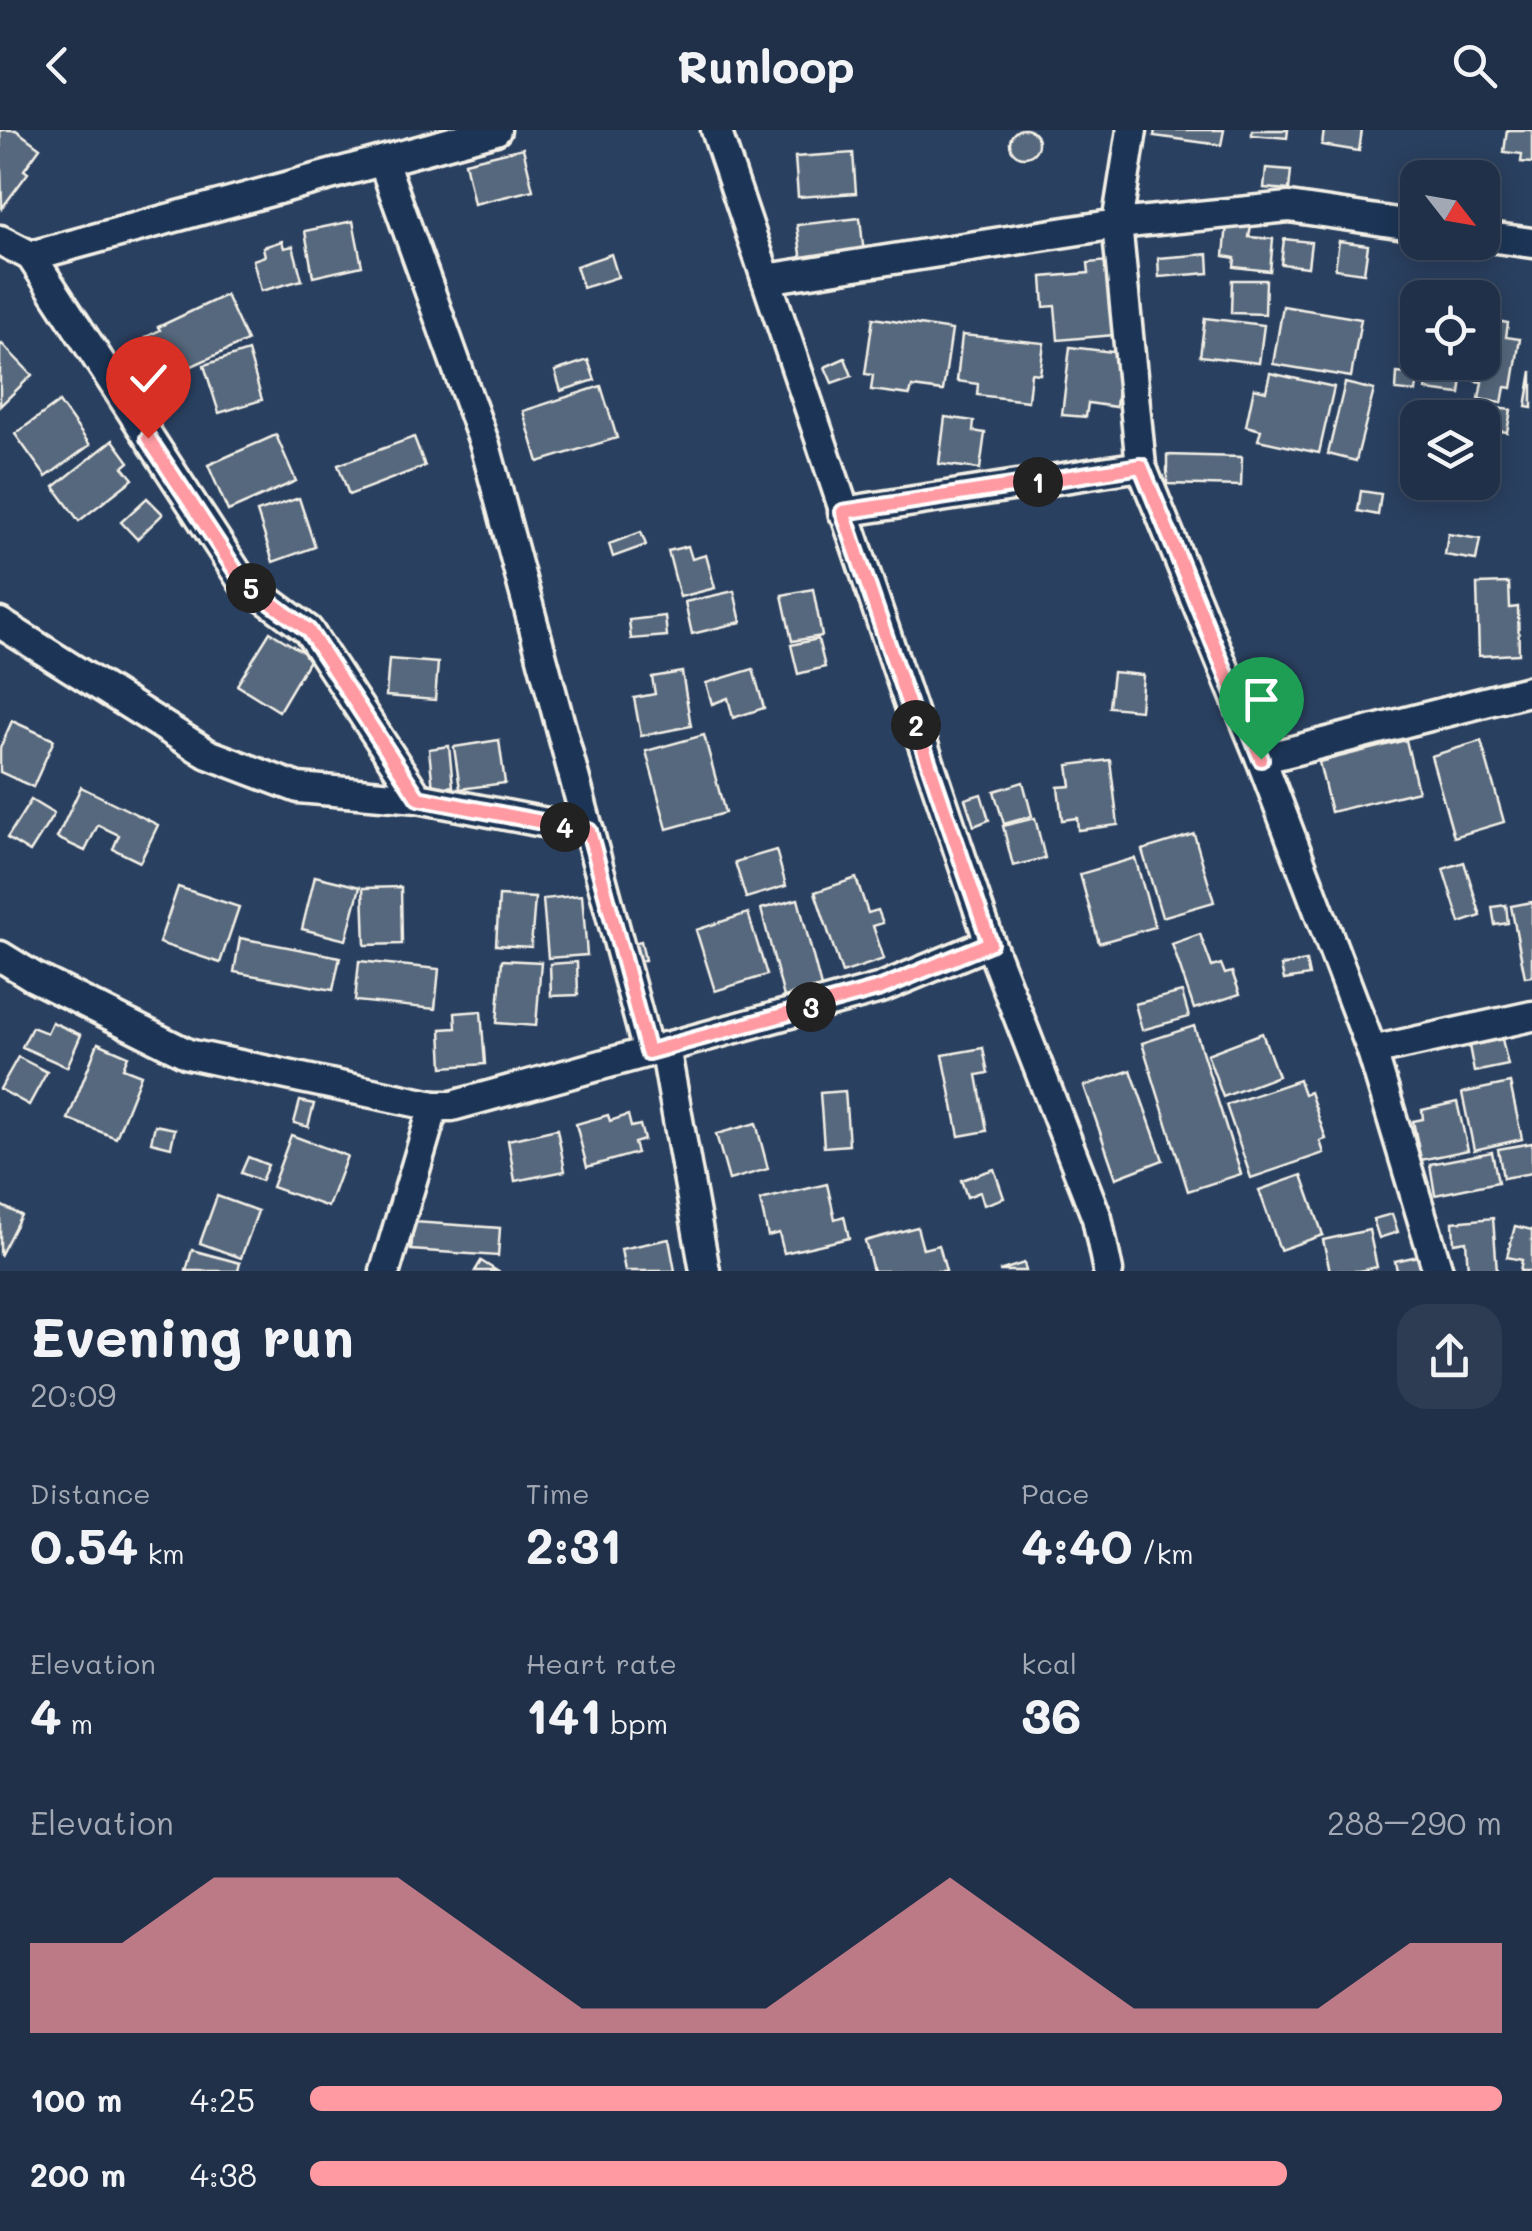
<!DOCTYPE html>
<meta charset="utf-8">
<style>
body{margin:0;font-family:Mali,sans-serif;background:#2d3c52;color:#f1f3f6;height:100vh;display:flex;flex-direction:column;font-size:38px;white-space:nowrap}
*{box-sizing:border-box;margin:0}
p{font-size:32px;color:#a2a9b4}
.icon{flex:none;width:55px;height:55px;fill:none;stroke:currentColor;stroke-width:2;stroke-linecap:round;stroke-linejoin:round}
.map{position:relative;height:1141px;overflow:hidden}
.details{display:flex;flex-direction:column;background:#203048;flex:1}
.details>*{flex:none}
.needle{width:65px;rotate:121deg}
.tools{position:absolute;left:1400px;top:30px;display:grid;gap:20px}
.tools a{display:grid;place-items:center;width:100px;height:100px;border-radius:20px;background:#203048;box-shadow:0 5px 25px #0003,0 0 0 2px #3d4b60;font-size:50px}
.pin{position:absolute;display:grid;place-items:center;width:85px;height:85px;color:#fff;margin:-102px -42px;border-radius:50% 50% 50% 0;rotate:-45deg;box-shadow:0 0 10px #0007}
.pin .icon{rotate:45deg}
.km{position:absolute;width:50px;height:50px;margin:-25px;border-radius:50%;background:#222;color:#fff;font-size:28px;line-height:50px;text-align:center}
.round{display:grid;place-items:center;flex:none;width:105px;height:105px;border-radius:30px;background:#2d3c52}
.head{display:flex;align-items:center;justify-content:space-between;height:170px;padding:0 30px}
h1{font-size:55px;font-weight:800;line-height:75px}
.stats{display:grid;grid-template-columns:repeat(3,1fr);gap:15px;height:170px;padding:10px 30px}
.stats div{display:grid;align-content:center}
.stats b{font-size:50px;font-weight:800}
.stats small{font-size:28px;font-weight:400}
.stats p{font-size:28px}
.chart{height:280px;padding:20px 30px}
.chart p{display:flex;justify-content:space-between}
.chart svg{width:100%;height:180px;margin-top:10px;fill:#ff9aa2;opacity:.7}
ul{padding:0 30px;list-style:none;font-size:32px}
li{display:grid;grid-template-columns:160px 120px 1fr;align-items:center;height:75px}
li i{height:25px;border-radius:12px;background:#ff9aa2}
header{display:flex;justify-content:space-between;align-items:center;height:130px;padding:0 30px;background:#203048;font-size:45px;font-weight:800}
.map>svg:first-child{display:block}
</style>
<header><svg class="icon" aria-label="back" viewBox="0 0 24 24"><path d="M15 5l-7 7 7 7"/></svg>Runloop<svg class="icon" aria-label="search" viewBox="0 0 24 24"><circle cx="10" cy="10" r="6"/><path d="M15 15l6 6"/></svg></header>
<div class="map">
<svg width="1532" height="1141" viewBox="0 0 1532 1141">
<rect width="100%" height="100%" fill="#2a4060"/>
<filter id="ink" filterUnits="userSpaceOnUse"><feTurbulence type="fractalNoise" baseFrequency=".01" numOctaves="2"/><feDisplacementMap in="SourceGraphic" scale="20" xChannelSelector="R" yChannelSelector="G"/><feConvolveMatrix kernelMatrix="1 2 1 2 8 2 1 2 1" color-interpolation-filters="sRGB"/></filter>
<g filter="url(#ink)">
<g fill="#56677d" stroke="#f4f1e8" stroke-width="2.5">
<circle cx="1024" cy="13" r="14"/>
<path d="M0 0H16L40 18 24 40 28 43 2 78Z"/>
<path d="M1155 0H1224L1221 15 1154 6Z"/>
<path d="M1252 0H1288L1287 8 1252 5Z"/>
<path d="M1324 0H1362L1359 21 1322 15Z"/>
<path d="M1507 0H1532V33L1521 32 1522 24 1504 22Z"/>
<path d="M523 18 533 60 474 74 465 32Z"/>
<path d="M853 23 856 63 798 67 795 27Z"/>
<path d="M1266 38 1291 40 1289 60 1264 58Z"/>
<path d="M860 88 864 124 802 132 797 95Z"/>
<path d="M353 91 362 136 313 147 305 101Z"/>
<path d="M1227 94 1251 96 1249 107 1273 109 1270 141 1234 137 1235 128 1224 126Z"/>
<path d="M1284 109 1311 112 1308 137 1281 134Z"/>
<path d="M282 111 284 118 293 116 302 150 261 161 253 130 265 126 263 117Z"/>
<path d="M1339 111 1368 115 1364 143 1335 139Z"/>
<path d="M611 124 618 147 583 158 576 136Z"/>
<path d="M1208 124 1209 143 1159 147 1158 128Z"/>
<path d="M1108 131 1114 205 1058 210 1055 176 1044 177 1042 147 1089 143 1088 133Z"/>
<path d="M1232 150H1266L1265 184 1231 183Z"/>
<path d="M226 165 247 211 159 251 146 221 152 219 146 207 160 200 158 197Z"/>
<path d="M1283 176 1361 189 1351 247 1273 234Z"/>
<path d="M873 188 952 200 943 261 912 257 910 265 871 260 873 245 865 244Z"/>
<path d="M1205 188 1264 195 1259 233 1200 226Z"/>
<path d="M1486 189 1508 193 1506 207 1520 209 1512 258 1505 257 1502 273 1479 269 1482 252 1475 251 1478 232H1482Z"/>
<path d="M962 205 1044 213 1040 244 1031 243 1028 271 977 265 978 254 957 251Z"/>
<path d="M2 214 32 245 0 276V216Z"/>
<path d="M1070 217 1122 223 1116 277 1088 273 1086 287 1062 285Z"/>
<path d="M248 221 262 270 219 283 204 235Z"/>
<path d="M845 228 852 246 832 253 825 237Z"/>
<path d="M588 230 595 250 561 261 555 241Z"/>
<path d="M1430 232H1464L1460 264 1426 260Z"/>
<path d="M1532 241V278L1526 277Z"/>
<path d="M1270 243 1334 257 1319 323 1258 310 1261 300 1246 296 1254 258 1266 261Z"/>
<path d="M1397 243 1418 245 1416 262 1396 260Z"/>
<path d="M1345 253 1374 260 1356 331 1328 324Z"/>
<path d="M601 256 617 308 538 332 523 281Z"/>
<path d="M59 272 90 315 46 347 15 304Z"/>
<path d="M1489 277 1511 280 1507 302 1485 299Z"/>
<path d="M945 287 974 291 973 301 985 303 980 339 939 334Z"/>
<path d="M276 305 296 351 228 381 208 335Z"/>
<path d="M414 307 425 336 349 365 338 335Z"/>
<path d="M113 310 129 332 123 337 133 349 79 391 54 357Z"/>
<path d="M1167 325 1242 327 1241 356 1167 354Z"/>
<path d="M1361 361 1381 364 1378 385 1358 381Z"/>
<path d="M147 368 163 384 137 409 121 392Z"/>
<path d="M299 368 315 417 273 432 257 382Z"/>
<path d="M641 402 646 415 613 427 609 414Z"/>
<path d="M1448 404 1480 409 1476 430 1445 425Z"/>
<path d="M688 416 692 429 706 425 715 458 680 467 668 421Z"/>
<path d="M1509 453 1510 478 1518 477 1519 524 1479 526 1477 454Z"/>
<path d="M813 459 822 506 792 511 782 465Z"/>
<path d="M734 461 741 492 692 504 685 472Z"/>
<path d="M665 486 667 506 631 509 629 490Z"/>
<path d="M270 502 311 527 279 581 237 555Z"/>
<path d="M818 509 825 537 798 544 791 515Z"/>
<path d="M389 529 438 533 435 570 386 566Z"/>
<path d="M753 539 764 578 733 588 728 568 712 574 706 553Z"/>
<path d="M682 542 691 596 641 606 634 568 655 564 652 547Z"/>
<path d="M1113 542 1143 545 1140 580 1109 577Z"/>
<path d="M12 591 54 610 33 657 0 642V618Z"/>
<path d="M704 605 725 683 667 699 646 621Z"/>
<path d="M499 610 505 653 460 659 454 617Z"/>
<path d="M1406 610 1418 661 1331 682 1319 632Z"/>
<path d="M1481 611 1504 692 1454 707 1431 626Z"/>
<path d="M449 616 453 656 433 659 429 619Z"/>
<path d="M1110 630 1118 695 1078 700 1077 688 1062 690 1058 657 1071 656 1068 635Z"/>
<path d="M1023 652 1032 686 1004 694 994 661Z"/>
<path d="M81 657 158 695 140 732 113 719 119 705 98 695 85 721 57 708Z"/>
<path d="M981 664 989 690 974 696 965 669Z"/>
<path d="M31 670 54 684 30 722 7 708Z"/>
<path d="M1035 688 1045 728 1013 736 1003 696Z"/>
<path d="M1194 704 1214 772 1162 787 1142 720Z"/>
<path d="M776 720 786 756 746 768 735 732Z"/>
<path d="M1135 728 1155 797 1099 813 1080 744Z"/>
<path d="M1464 732 1481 786 1460 793 1443 739Z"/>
<path d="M315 746 360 757 346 810 302 799Z"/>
<path d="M856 748 868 783 878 780 883 793 873 796 884 829 842 843 815 762Z"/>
<path d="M178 757 239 777 220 833 159 813Z"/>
<path d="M401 757 402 814 365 815 363 758Z"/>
<path d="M582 765 587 825 548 828 543 769Z"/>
<path d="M499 766 535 768 531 817 496 815Z"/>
<path d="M798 769 821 857 784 867 761 779Z"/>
<path d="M1532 772V846L1525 847 1511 776Z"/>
<path d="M1506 775 1508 793 1495 795 1492 777Z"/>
<path d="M748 783 767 845 715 861 696 800Z"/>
<path d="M1200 804 1212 837 1221 834 1225 844 1232 842 1240 864 1194 879 1172 814Z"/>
<path d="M240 808 340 827 333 860 234 842Z"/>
<path d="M641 811 645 830 633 832 629 814Z"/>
<path d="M502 830 541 832 536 896 497 893Z"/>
<path d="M359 831 439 839 435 879 355 871Z"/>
<path d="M1306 831 1309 846 1284 850 1281 836Z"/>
<path d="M577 832 578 865 551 866 550 834Z"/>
<path d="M1182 862 1189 887 1142 900 1135 874Z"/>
<path d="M481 881 485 934 443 937 441 899 456 898 455 883Z"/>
<path d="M52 892 81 905 67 937 22 917 32 897 47 903Z"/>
<path d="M1194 896 1241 1044 1188 1061 1142 913Z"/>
<path d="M1262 903 1278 946 1223 967 1207 924Z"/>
<path d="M1502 909 1508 935 1474 942 1469 916Z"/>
<path d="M98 913 128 926 123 938 141 945 116 1008 68 989Z"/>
<path d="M983 918 988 943 977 945 987 1001 959 1006 943 925Z"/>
<path d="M18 927 47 942 29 975 0 959Z"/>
<path d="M1131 940 1163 1030 1116 1048 1084 956Z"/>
<path d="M1299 950 1304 964 1310 962 1326 1009 1320 1011 1324 1023 1251 1048 1226 975Z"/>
<path d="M1510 953 1522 1009 1474 1020 1462 963Z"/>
<path d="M845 961 849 1015 824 1017 820 963Z"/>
<path d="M300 971 314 974 308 997 294 993Z"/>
<path d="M1457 972 1468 1020 1421 1030 1413 991 1423 989 1422 980Z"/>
<path d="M608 985 610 991 628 985 631 997 640 995 644 1010 634 1013 637 1023 587 1037 576 994Z"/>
<path d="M756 993 768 1039 729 1050 716 1004Z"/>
<path d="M155 995 175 999 171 1017 151 1012Z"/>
<path d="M557 999 565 1041 515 1051 508 1010Z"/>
<path d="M291 1005 347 1026 328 1077 272 1057Z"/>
<path d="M1532 1013V1043L1503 1048 1498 1019Z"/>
<path d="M1492 1022 1498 1052 1435 1065 1430 1034Z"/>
<path d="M248 1027 268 1035 261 1051 241 1043Z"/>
<path d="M994 1039 1004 1068 984 1075 980 1062 967 1067 961 1050Z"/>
<path d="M1302 1045 1323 1105 1280 1120 1259 1060Z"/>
<path d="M827 1054 835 1089 844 1086 849 1108 784 1123 779 1103 768 1106 760 1070Z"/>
<path d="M217 1066 258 1081 241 1128 200 1113Z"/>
<path d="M0 1075 21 1085 0 1126Z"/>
<path d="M1392 1084 1398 1102 1379 1108 1373 1089Z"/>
<path d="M1493 1088 1497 1141H1468L1466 1111 1454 1113 1453 1092Z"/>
<path d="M414 1092 500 1098 498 1126 411 1120Z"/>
<path d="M1515 1096 1532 1100V1141H1520L1522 1130 1507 1127Z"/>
<path d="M917 1097 923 1119 939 1115 946 1141H873L865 1111Z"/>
<path d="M1369 1100 1377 1137 1359 1141H1330L1323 1110Z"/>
<path d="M669 1109 675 1141H625L621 1119Z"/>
<path d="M192 1120 240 1133 238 1141H186Z"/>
<path d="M1418 1126 1421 1141H1397L1395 1131Z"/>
<path d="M481 1131 497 1141H475Z"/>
<path d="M1024 1133 1026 1141H999Z"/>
</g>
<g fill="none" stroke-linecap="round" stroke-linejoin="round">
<g stroke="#f4f1e8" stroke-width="35">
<g id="street">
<path d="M716 0 990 813 1097 1088 1108 1141"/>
<path d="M1132 0 1117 94 1141 336 1261 629 1372 921 1438 1141"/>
<path d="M383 31 485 315 648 922"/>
<path d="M1482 106 1532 113"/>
<path d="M0 110 31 126 496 0"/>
<path d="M31 126 243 452 308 500 418 668"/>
<path d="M766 149 1117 94 1289 77 1418 96"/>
<path d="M843 382 1141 336"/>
<path d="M0 493 208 624 298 658 418 668 589 701"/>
<path d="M1261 629 1532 560"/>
<path d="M0 826 34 847 188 924 434 976H452L881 858 990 813"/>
<path d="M665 917 705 1141"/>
<path d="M1372 921 1532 886"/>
<path d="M385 1141 434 976"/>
</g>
</g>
<use href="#street" stroke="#1d3557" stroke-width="28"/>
</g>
</g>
<g fill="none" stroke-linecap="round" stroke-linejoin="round" filter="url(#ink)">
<g stroke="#fff" stroke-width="20">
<path id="route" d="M148 308 243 452 308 500 418 668 589 701 648 922 881 858 990 813 843 382 1141 336 1261 629"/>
</g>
<use href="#route" stroke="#ff9aa2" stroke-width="12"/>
</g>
</svg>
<div class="tools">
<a><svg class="needle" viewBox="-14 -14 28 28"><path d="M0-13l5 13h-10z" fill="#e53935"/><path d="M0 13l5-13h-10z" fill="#a2a9b4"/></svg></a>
<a><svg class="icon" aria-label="locate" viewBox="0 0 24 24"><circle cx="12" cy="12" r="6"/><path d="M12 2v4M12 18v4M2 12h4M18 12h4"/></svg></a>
<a><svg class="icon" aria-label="layers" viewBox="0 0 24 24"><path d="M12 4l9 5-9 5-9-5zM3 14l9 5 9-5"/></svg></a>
</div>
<div class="pin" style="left:1261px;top:629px;background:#1e9e55"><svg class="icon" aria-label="arrive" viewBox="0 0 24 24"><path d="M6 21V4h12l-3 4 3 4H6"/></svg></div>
<div class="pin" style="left:148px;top:308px;background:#d93025"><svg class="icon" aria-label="check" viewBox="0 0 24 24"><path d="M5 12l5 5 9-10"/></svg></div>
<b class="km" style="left:1038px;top:352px">1</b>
<b class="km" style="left:916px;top:595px">2</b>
<b class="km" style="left:811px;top:877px">3</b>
<b class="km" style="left:565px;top:697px">4</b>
<b class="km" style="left:251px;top:458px">5</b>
</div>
<section class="details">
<div class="head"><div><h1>Evening run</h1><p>20:09</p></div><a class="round"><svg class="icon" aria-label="share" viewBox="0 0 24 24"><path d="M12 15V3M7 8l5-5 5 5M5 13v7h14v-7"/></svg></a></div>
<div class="stats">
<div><p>Distance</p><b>0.54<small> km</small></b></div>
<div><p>Time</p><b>2:31</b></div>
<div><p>Pace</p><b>4:40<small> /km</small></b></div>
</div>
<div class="stats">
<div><p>Elevation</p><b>4<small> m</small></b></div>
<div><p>Heart rate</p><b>141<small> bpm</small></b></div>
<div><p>kcal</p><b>36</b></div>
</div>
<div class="chart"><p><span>Elevation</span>288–290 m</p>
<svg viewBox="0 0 160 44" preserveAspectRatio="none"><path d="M0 44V22L10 22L20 6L30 6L40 6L50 22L60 38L70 38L80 38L90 22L100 6L110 22L120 38L130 38L140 38L150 22L160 22V44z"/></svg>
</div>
<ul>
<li><b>100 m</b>4:25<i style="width:100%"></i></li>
<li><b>200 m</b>4:38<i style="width:82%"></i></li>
</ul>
</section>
